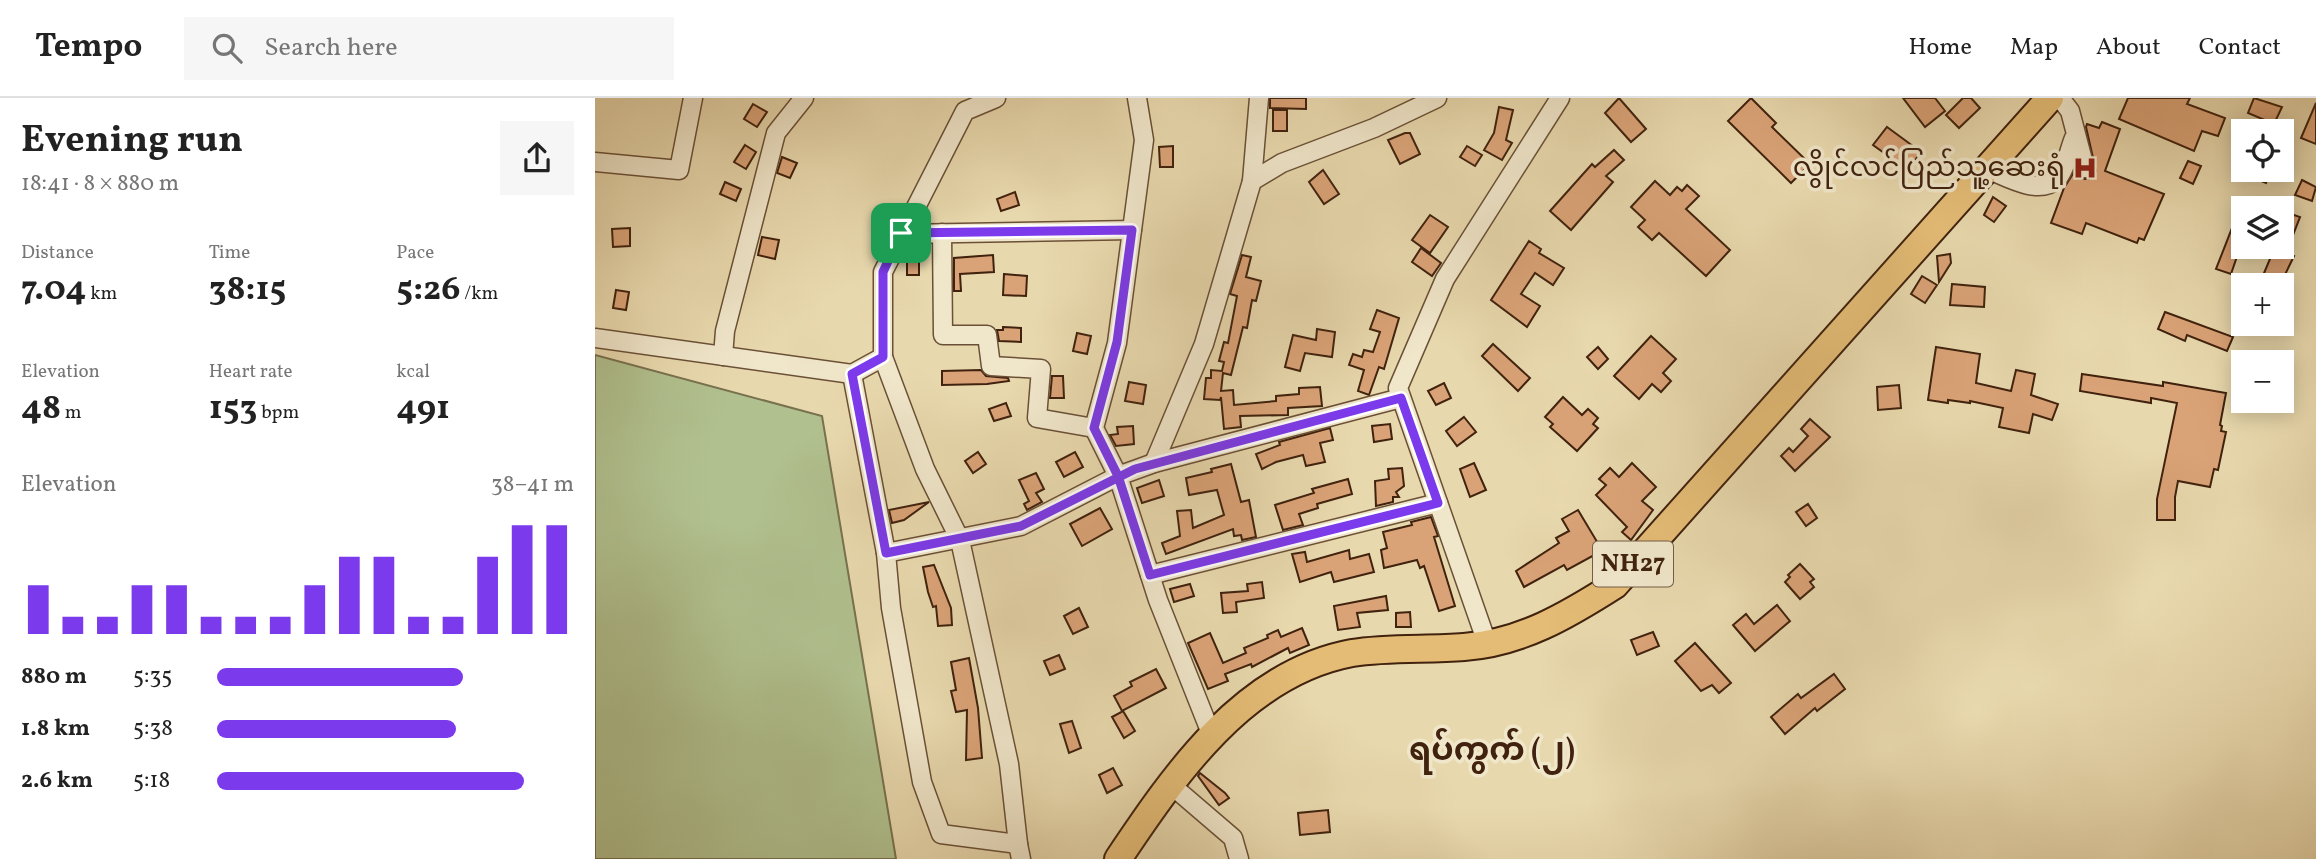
<!DOCTYPE html>
<meta charset="utf-8">
<style>
body{margin:0;font-family:Vollkorn,"Noto Sans Myanmar",serif;background:#f6f6f6;color:#222;height:100vh;display:flex;flex-direction:column;font-size:26px;white-space:nowrap}
*{box-sizing:border-box;margin:0}
p{font-size:23px;color:#767676}
.icon{flex:none;width:38px;height:38px;fill:none;stroke:currentColor;stroke-width:2;stroke-linecap:round;stroke-linejoin:round}
.map{position:relative;flex:1;overflow:hidden}
.side{display:flex;flex-direction:column;background:#fff;width:595px}
.side>*{flex:none}
.fabs{position:absolute;left:1636px;top:21px;display:grid;gap:14px}
.fabs a{display:grid;place-items:center;width:63px;height:63px;border-radius:0px;background:#fff;box-shadow:0 4px 18px #0003;font-size:35px}
.pin{position:absolute;display:grid;place-items:center;width:60px;height:60px;color:#fff;margin:-30px;border-radius:14px;box-shadow:0 4px 10px #0006}
.round{display:grid;place-items:center;flex:none;width:74px;height:74px;border-radius:0px;background:#f6f6f6}
.overview{display:flex;align-items:center;justify-content:space-between;height:119px;padding:0 21px}
h1{font-size:38px;font-weight:700;line-height:52px}
.figures{display:grid;grid-template-columns:repeat(3,1fr);gap:10px;height:119px;padding:7px 21px}
.figures div{display:grid;align-content:center}
.figures b{font-size:35px;font-weight:700}
.figures small{font-size:19px;font-weight:400}
.figures p{font-size:19px}
.chart{height:196px;padding:14px 21px}
.chart p{display:flex;justify-content:space-between}
.chart svg{width:100%;height:126px;margin-top:7px;stroke:#7c3aed;stroke-width:6}
ul{padding:0 21px;list-style:none;font-size:23px}
li{display:grid;grid-template-columns:112px 84px 1fr;align-items:center;height:52px}
li i{height:18px;border-radius:9px;background:#7c3aed}
header{display:flex;align-items:center;gap:42px;box-sizing:border-box;height:98px;padding:0 35px;background:#fff;border-bottom:2px solid #e0e0e0}
header strong{font-size:33px}
nav{display:flex;gap:38px;margin-inline-start:auto;font-size:24px}
.search{width:490px;height:63px;background:#f6f6f6;display:flex;align-items:center;gap:18px;box-sizing:border-box;padding:0 24px;border-radius:0px;color:#767676;font-size:26px}
main{display:flex;flex:1;min-height:0}
.map>svg:first-child{display:block}
</style>
<header>
<strong>Tempo</strong>
<div class="search"><svg class="icon" aria-label="search" viewBox="0 0 24 24"><circle cx="10" cy="10" r="6"/><path d="M15 15l6 6"/></svg>Search here</div>
<nav><a>Home</a><a>Map</a><a>About</a><a>Contact</a></nav>
</header>
<main>
<section class="side">
<div class="overview"><div><h1>Evening run</h1><p>18:41 · 8 × 880 m</p></div><a class="round"><svg class="icon" aria-label="share" viewBox="0 0 24 24"><path d="M12 15V3M7 8l5-5 5 5M5 13v7h14v-7"/></svg></a></div>
<div class="figures">
<div><p>Distance</p><b>7.04<small> km</small></b></div>
<div><p>Time</p><b>38:15</b></div>
<div><p>Pace</p><b>5:26<small> /km</small></b></div>
</div>
<div class="figures">
<div><p>Elevation</p><b>48<small> m</small></b></div>
<div><p>Heart rate</p><b>153<small> bpm</small></b></div>
<div><p>kcal</p><b>491</b></div>
</div>
<div class="chart"><p><span>Elevation</span>38–41 m</p>
<svg viewBox="0 0 160 44" preserveAspectRatio="none"><path d="M5 44V27M15 44V38M25 44V38M35 44V27M45 44V27M55 44V38M65 44V38M75 44V38M85 44V27M95 44V17M105 44V17M115 44V38M125 44V38M135 44V17M145 44V6M155 44V6"/></svg>
</div>
<ul>
<li><b>880 m</b>5:35<i style="width:69%"></i></li>
<li><b>1.8 km</b>5:38<i style="width:67%"></i></li>
<li><b>2.6 km</b>5:18<i style="width:86%"></i></li>
</ul>
</section>
<div class="map">
<svg width="1721" height="761" viewBox="0 0 1721 761">
<rect width="100%" height="100%" fill="#e8d8ad"/>
<filter id="stains"><feTurbulence type="fractalNoise" baseFrequency=".00286" numOctaves="4"/><feColorMatrix values="0 0 0 0 .2 0 0 0 0 .09 0 0 0 0 .02 0 0 0 .5 -.17"/></filter>
<radialGradient id="worn" r=".72"><stop offset=".6" stop-color="#630" stop-opacity="0"/><stop offset="1" stop-color="#630" stop-opacity=".3"/></radialGradient>
<path fill="#b0c08e" stroke="#78714e" stroke-width="2" d="M0 257 227 318 301 761H0Z"/>
<g fill="#daa377" stroke="#40220e" stroke-width="2">
<path d="M675 0H711V11L675 10Z"/>
<path d="M1024 0 1051 31 1036 44 1010 15Z"/>
<path d="M1156 0 1181 25 1177 29 1215 66 1196 85 1133 23Z"/>
<path d="M1308 0H1340L1350 13 1330 29Z"/>
<path d="M1368 0H1376L1385 10 1364 30 1351 17Z"/>
<path d="M1533 0H1595L1592 6 1630 20 1623 38 1607 33 1599 53 1524 21Z"/>
<path d="M1659 0 1687 9 1679 26 1653 15Z"/>
<path d="M1721 5V46L1706 40Z"/>
<path d="M158 6 172 14 162 29 149 21Z"/>
<path d="M904 9 918 12 911 42 917 45 907 62 889 52 899 35Z"/>
<rect x="678" y="12" width="14" height="21"/>
<path d="M1507 24 1525 31 1510 73 1569 96 1549 142 1544 140 1542 145 1491 125 1487 136 1456 125 1469 90 1479 74 1488 81H1494L1501 73 1491 29 1492 26 1504 30Z"/>
<path d="M1292 29 1326 54 1313 72 1278 47Z"/>
<path d="M810 35H815L825 56 805 66 793 42Z"/>
<path d="M150 47 161 54 151 71 139 64Z"/>
<path d="M578 48V69H565L564 49Z"/>
<path d="M872 48 887 57 880 68 865 59Z"/>
<path d="M1019 52 1029 62 1011 78 1018 84 976 132 955 113 997 66 1000 69Z"/>
<path d="M187 59 202 65 195 80 182 75Z"/>
<path d="M1593 63 1606 68 1598 86 1585 80Z"/>
<path d="M728 72 744 96 729 106 714 84Z"/>
<path d="M1639 72H1676L1671 85Z"/>
<path d="M1707 82 1721 89 1717 103 1700 97Z"/>
<path d="M1060 83 1075 97 1082 89 1087 93 1092 87 1104 98 1091 111 1135 152 1111 178 1064 135 1057 142 1043 129 1050 122 1036 109Z"/>
<path d="M130 84 146 91 141 103 125 96Z"/>
<path d="M420 94 424 107 406 113 402 101Z"/>
<path d="M1398 99 1411 108 1399 124 1389 117Z"/>
<path d="M1646 107H1648V141L1636 176 1621 171Z"/>
<path d="M1693 115 1705 119 1691 155 1699 158 1685 187H1664L1680 149H1687V130Z"/>
<path d="M835 117 853 129 835 155 817 142Z"/>
<path d="M35 130V148L18 149 17 131Z"/>
<path d="M167 139 184 142 180 161 163 157Z"/>
<path d="M934 143 946 151 944 155 969 170 958 187 940 175 926 196 945 208 932 229 896 202Z"/>
<path d="M314 147H326L328 160 324 161V177H312V162H307Z"/>
<path d="M826 150 846 165 837 178 817 164Z"/>
<path d="M1355 156 1356 165 1344 184 1342 158Z"/>
<path d="M398 157 399 174 365 176 366 193H359V160Z"/>
<path d="M647 157 656 159 651 179 666 183 661 203 657 202 652 230 648 229 636 277 628 275 626 293 638 292 639 307 681 303V298L704 296V290L725 289 727 308 693 310V317L645 318 646 329 629 331 626 299 625 302 609 301 611 280H616V272L627 273 629 264 624 263 629 244 633 245 642 198 635 196Z"/>
<path d="M409 176 432 178 431 198 408 197Z"/>
<path d="M1327 178 1342 187 1330 205 1316 196Z"/>
<path d="M1357 186 1390 189 1389 209 1355 207Z"/>
<path d="M21 192 34 194 31 212 18 210Z"/>
<path d="M782 212 804 220 789 271 784 269 774 297 763 293 769 272 754 267 758 256 767 259 769 252 778 254 785 234 775 231Z"/>
<path d="M1570 214 1638 239 1632 253 1592 237 1590 243 1563 231Z"/>
<path d="M408 229 426 230V244L404 243 402 232H408Z"/>
<path d="M722 231 740 234 737 259 710 255 705 273 690 269 698 237 721 242Z"/>
<path d="M482 235 496 238 492 256 478 253Z"/>
<path d="M1056 238 1081 261 1068 275 1076 283 1066 294 1057 286 1044 301 1019 278Z"/>
<path d="M898 246 935 280 923 293 887 258Z"/>
<path d="M1003 249 1013 261 1003 271 992 259Z"/>
<path d="M1341 249 1385 256 1381 285 1416 293 1421 272 1440 276 1436 297 1463 306 1457 322 1438 316 1434 335 1404 329 1408 310 1375 303V305L1353 302V305L1333 302Z"/>
<path d="M386 272 391 278 413 280 414 283 392 286 347 287V273Z"/>
<path d="M1487 276 1568 288V284L1631 295 1625 327 1627 328 1626 333 1631 334 1623 372 1619 371 1615 389 1583 383 1580 399V422H1562V401L1582 305 1556 300V305L1485 293Z"/>
<path d="M457 278H468L469 300H455Z"/>
<path d="M534 284 551 287 548 306 530 303Z"/>
<path d="M849 285 856 300 841 307 833 293Z"/>
<path d="M1304 287 1306 310 1283 312 1282 289Z"/>
<path d="M968 299 987 317 993 311 1003 320 998 326 1003 330 982 353 955 329 958 326 950 319Z"/>
<path d="M411 305 416 318 399 323 394 311Z"/>
<path d="M869 319 881 334 862 348 851 333Z"/>
<path d="M1215 321 1235 339 1200 373 1186 358 1194 350 1198 354 1213 338 1206 331Z"/>
<path d="M795 326 797 341 779 344 777 328Z"/>
<path d="M538 328 539 346 521 348 515 337 523 336 522 329Z"/>
<path d="M735 330 738 342 725 345 730 364 711 368 708 357 681 364 667 371 661 356 685 347 684 344Z"/>
<path d="M383 354 391 366 378 375 370 363Z"/>
<path d="M480 354 488 369 469 379 461 364Z"/>
<path d="M879 365 891 392 875 399 865 371Z"/>
<path d="M1037 365 1061 389 1047 403 1058 412 1036 442 1027 434 1032 429 1001 397 1011 387 1004 381 1015 370 1024 379Z"/>
<path d="M636 366 646 404 654 402 661 439 647 442 646 437 639 438 638 431 571 456 567 445 585 438 582 413 596 412 598 430 629 417 622 392 594 397 591 380 617 374 616 371Z"/>
<path d="M807 370 809 388 801 394 804 399H798V404L781 408 780 383 794 381 793 371Z"/>
<path d="M441 375 449 391 441 395 447 404 432 412 429 406 434 403 424 382Z"/>
<path d="M753 381 757 396 722 406 723 410 704 416 708 427 688 432 680 407 719 395 717 391Z"/>
<path d="M564 382 569 398 547 405 542 390Z"/>
<path d="M334 404 309 422 297 425 294 412Z"/>
<path d="M1213 406 1222 420 1211 428 1201 414Z"/>
<path d="M505 410 517 431 487 448 475 426Z"/>
<path d="M983 412 1004 447 1000 449 1003 455 972 472 969 467 929 489 921 473 964 445 961 440 974 433 967 421Z"/>
<path d="M836 419 843 438 839 439 860 508 844 513 829 468 825 470 822 462 789 470 786 452 792 450 788 434 817 427 816 424Z"/>
<path d="M754 452 755 461 774 456 779 474 739 484 736 474 705 484 697 456 710 454 712 464Z"/>
<path d="M1205 466 1219 481 1215 484 1219 489 1205 501 1190 484 1195 479 1193 477Z"/>
<path d="M339 467 356 510 357 527 343 528 341 508 338 509 333 494 328 469Z"/>
<path d="M667 484 669 500 641 504 642 514 628 515 626 495 653 493 652 486Z"/>
<path d="M595 486 599 498 579 504 575 491Z"/>
<path d="M791 498 793 512 762 515 765 529 743 532 739 508Z"/>
<path d="M1182 507 1195 523 1160 553 1138 527 1151 516 1159 526Z"/>
<path d="M484 510 493 529 478 536 469 518Z"/>
<path d="M815 514 816 529H801V515Z"/>
<path d="M707 530 714 547 695 555 693 550 657 569 656 566 630 576 633 583 613 591 593 545 615 535 628 565 651 555 649 550 673 540 672 537 683 532 686 539Z"/>
<path d="M1058 534 1064 548 1042 557 1036 542Z"/>
<path d="M1100 545 1136 585 1124 595 1117 587 1106 593 1080 563Z"/>
<path d="M464 557 470 571 455 577 449 563Z"/>
<path d="M374 560 383 610 387 660 371 662 372 612 361 614 356 593 361 592 356 564Z"/>
<path d="M561 571 571 590 527 613 519 598 537 588 535 584Z"/>
<path d="M1239 576 1250 591 1222 613 1220 610 1190 636 1176 619 1203 596 1206 600Z"/>
<path d="M528 613 540 633 529 640 517 619Z"/>
<path d="M477 623 486 650 474 655 465 626Z"/>
<path d="M518 670 527 687 512 695 504 677Z"/>
<path d="M605 675 630 695 634 700 624 707 603 678Z"/>
<path d="M733 712 735 734 705 737 703 715Z"/>
</g>
<g fill="none" stroke-linecap="round" stroke-linejoin="round">
<g stroke="#6a5036" stroke-width="21">
<g id="minor">
<path d="M542 0 549 42 522 245 499 330 523 378 559 365 806 300"/>
<path d="M0 64 84 72 98 0"/>
<path d="M1392 71C1410 78 1443 98 1461 82 1470 74 1474 52 1479 40L1490 70 1475 13 1465 0"/>
<path d="M657 83 664 0"/>
<path d="M347 135 348 237H392L396 268 446 271 442 320 499 330"/>
<path d="M306 136 537 132"/>
<path d="M0 240 257 276 288 259V174L370 13 401 0"/>
<path d="M128 258 130 233 181 35 209 0"/>
<path d="M288 259 330 371 365 442 414 666 423 746"/>
<path d="M257 276 291 455 296 510 327 684 346 736 423 746 426 761"/>
<path d="M559 365 609 246 657 83 687 65 779 30 842 0"/>
<path d="M291 455 426 428 523 378 563 502 617 638"/>
<path d="M555 477 843 405"/>
<path d="M892 545 803 290 850 181 965 0"/>
<path d="M575 686 638 740 644 761"/>
</g>
</g>
<g stroke="#40220e" stroke-width="30">
<path id="highway" d="M523 761C580 676 649 575 757 555 793 549 833 552 869 549 926 545 973 517 1020 487L1455 0"/>
</g>
<use href="#minor" stroke="#f0e6ca" stroke-width="18"/>
<use href="#highway" stroke="#e4bc76" stroke-width="26"/>
</g>
<g fill="none" stroke-linecap="round" stroke-linejoin="round">
<g stroke="#fff" stroke-width="14">
<path id="route" d="M306 135 288 174V259L257 276 291 455 426 428 540 371 806 300 843 405 555 477 523 378 499 330 522 244 537 132 306 135"/>
</g>
<use href="#route" stroke="#7c3aed" stroke-width="9"/>
</g>
<defs>
<g id="hospital-bare" transform="scale(1.89)"><path d="M-5-5h3v3.5h4V-5h3V5h-3V1.5h-4V5h-3Z" fill="#8f2418" stroke="#f0e6ca" stroke-width="2.5" paint-order="stroke"/></g>
</defs>
<g fill-rule="evenodd">
<use href="#hospital-bare" x="1490" y="70"/>
</g>
<g text-anchor="middle" dominant-baseline="central" stroke-width="7" stroke-linejoin="round" paint-order="stroke">
<rect fill="#f0e6ca" stroke="#755d46" stroke-width="2" x="998" y="443.5" width="80" height="45" rx="5"/>
<g font-size="26" font-weight="bold" fill="#40220e">
<text x="1038" y="466">NH27</text>
</g>
<g font-size="28" fill="#40220e" stroke="#f0e6ca" text-anchor="end">
<text x="1470" y="70">လွိုင်လင်ပြည်သူ့ဆေးရုံ</text>
</g>
<g font-size="32" font-weight="bold" fill="#40220e" stroke="#f0e6ca">
<text x="897" y="654">ရပ်ကွက် (၂)</text>
</g>
</g>
<rect width="100%" height="100%" filter="url(#stains)"/>
<rect width="100%" height="100%" fill="url(#worn)"/>
</svg>
<div class="fabs">
<a><svg class="icon" aria-label="locate" viewBox="0 0 24 24"><circle cx="12" cy="12" r="6"/><path d="M12 2v4M12 18v4M2 12h4M18 12h4"/></svg></a>
<a><svg class="icon" aria-label="layers" viewBox="0 0 24 24"><path d="M12 4l9 5-9 5-9-5zM3 14l9 5 9-5"/></svg></a>
<a>+</a>
<a>−</a>
</div>
<div class="pin" style="left:306px;top:135px;background:#1e9e55"><svg class="icon" aria-label="arrive" viewBox="0 0 24 24"><path d="M6 21V4h12l-3 4 3 4H6"/></svg></div>
</div>
</main>
